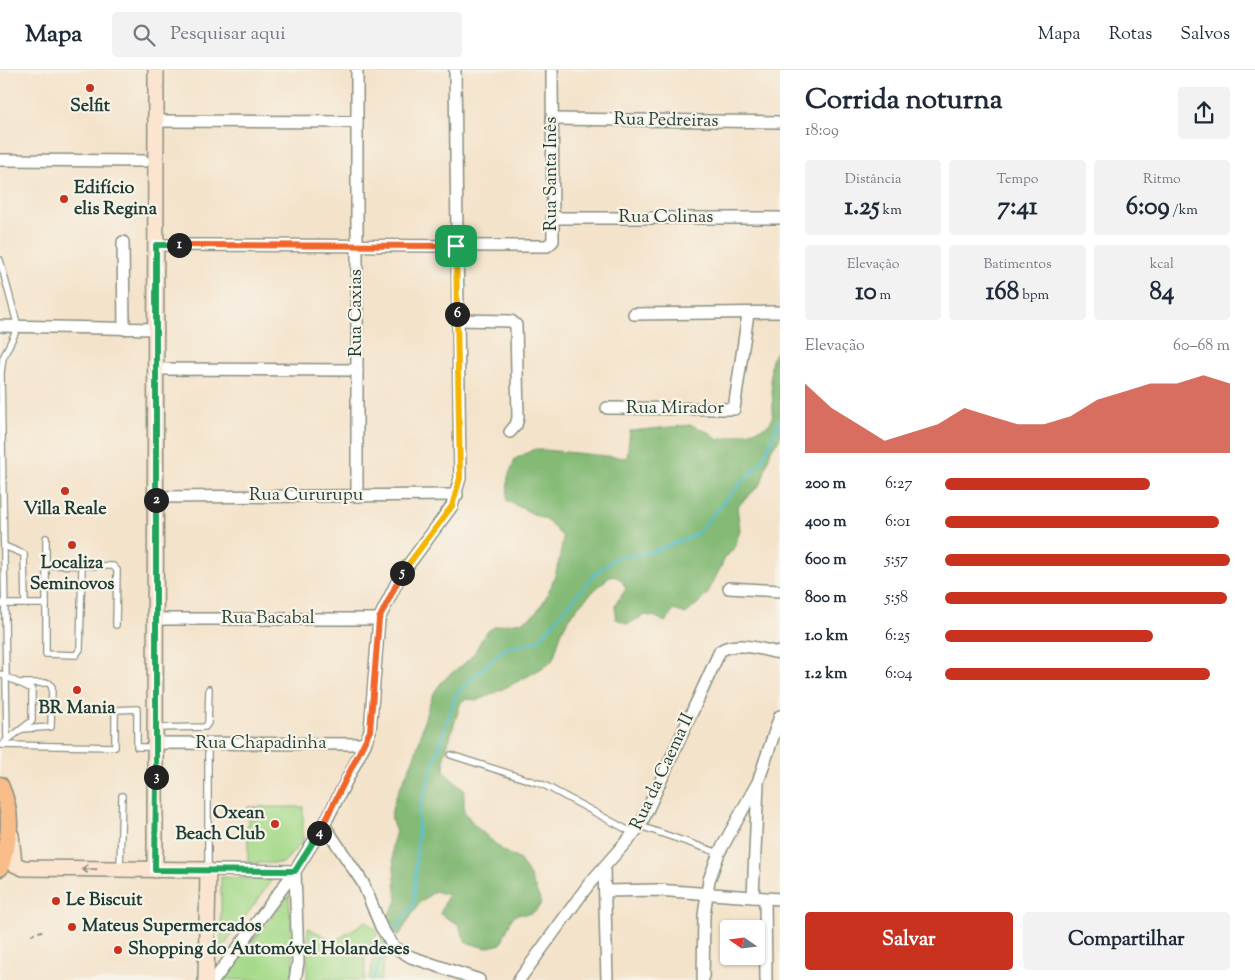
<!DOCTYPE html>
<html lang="pt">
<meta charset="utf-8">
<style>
body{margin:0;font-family:"Sorts Mill Goudy",serif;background:#f2f2f3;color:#1f2937;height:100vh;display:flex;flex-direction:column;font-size:19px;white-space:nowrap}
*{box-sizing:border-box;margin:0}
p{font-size:16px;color:#747a83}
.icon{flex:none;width:28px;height:28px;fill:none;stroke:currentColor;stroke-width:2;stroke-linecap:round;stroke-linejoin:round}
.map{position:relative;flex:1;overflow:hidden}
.drawer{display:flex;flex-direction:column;background:#fff;width:475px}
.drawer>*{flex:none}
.needle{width:32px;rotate:284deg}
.controls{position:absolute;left:720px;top:850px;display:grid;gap:10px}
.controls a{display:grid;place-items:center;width:45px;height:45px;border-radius:5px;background:#fff;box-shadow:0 1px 4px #0004;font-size:25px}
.pin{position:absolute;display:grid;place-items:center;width:42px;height:42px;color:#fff;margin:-21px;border-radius:10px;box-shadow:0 2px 8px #0006}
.km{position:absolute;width:25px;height:25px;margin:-12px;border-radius:50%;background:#222;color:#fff;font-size:14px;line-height:25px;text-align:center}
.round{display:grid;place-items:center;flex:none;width:52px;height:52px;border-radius:5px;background:#f2f2f3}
.summary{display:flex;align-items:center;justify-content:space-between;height:85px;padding:0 25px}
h1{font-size:28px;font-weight:800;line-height:38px}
.stats{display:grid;grid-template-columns:repeat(3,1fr);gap:8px;height:85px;padding:5px 25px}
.stats div{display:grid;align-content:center;border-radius:5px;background:#f2f2f3;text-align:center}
.stats b{font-size:25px;font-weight:800}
.stats small{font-size:14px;font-weight:400}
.stats p{font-size:14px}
.chart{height:140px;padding:10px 25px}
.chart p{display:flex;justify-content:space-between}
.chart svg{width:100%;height:90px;margin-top:5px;fill:#c8321e;opacity:.7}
.cta{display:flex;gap:10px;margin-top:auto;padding:10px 25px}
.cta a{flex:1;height:58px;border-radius:5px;background:#c8321e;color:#fff;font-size:20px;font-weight:800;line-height:58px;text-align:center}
.cta a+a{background:#f2f2f3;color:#1f2937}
ul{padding:0 25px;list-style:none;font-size:16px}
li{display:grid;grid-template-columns:80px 60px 1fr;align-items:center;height:38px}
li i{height:12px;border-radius:6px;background:#c8321e}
header{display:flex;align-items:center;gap:30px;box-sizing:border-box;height:70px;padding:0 25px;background:#fff;border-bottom:1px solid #e0e1e3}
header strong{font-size:24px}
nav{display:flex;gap:28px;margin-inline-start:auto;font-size:18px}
.search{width:350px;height:45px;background:#f2f2f3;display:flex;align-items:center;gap:12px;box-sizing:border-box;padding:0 18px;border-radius:5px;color:#747a83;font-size:19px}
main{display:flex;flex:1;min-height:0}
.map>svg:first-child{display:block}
</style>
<header>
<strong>Mapa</strong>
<div class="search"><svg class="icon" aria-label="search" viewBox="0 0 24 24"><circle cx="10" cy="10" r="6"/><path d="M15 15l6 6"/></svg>Pesquisar aqui</div>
<nav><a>Mapa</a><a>Rotas</a><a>Salvos</a></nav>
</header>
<main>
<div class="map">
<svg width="780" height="910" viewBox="0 0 780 910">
<rect width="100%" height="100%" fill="#f7f3e8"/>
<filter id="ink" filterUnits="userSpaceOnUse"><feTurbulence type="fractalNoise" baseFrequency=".02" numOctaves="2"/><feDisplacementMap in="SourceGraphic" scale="10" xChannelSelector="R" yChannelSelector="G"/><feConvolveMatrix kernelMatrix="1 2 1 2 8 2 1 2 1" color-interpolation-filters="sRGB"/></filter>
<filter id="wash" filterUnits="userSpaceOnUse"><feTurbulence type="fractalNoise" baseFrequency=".0096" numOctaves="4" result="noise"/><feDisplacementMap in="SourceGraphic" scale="20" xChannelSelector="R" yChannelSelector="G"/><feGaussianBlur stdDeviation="1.12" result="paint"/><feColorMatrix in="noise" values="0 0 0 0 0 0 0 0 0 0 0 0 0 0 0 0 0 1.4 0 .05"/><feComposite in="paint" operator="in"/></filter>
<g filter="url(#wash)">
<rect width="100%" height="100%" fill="#f4e3cb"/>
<g fill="#a6da8a" stroke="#628c5f">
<path d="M248 737H303V771L283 793H248Z"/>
<path d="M221 807 272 810 221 880Z"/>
<path d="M289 825 294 902 290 910H222Z"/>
<path d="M366 851 378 862 365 886V910H307L308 858 335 871Z"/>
<path d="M381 867 390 880 383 894 381 910H369L376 878Z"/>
</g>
<path fill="#84ba76" stroke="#527c55" d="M780 279V368L771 380 761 414 737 437 740 460 735 477 725 488 707 525 686 544 674 540 665 552 656 547 645 545 628 554 616 549 615 535 626 519C622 510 619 505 609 507 593 522 572 539 563 559 558 569 557 581 552 591 549 596 485 629 478 630 474 630 470 629 466 629L461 632 444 687V699L446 704 464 720V741L475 756 505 782 520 790 530 806 541 832C537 844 528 845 517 844L512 848 501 874 485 878 466 872 458 854 440 844 448 825 435 821 419 833 398 867 386 849 397 831 392 775 396 761C392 754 391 748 392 740 395 724 408 703 414 687 424 663 424 633 441 613 449 603 461 598 470 588 477 581 480 570 486 563 500 548 522 560 537 541 553 521 560 492 563 467L546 450 507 431 508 407 515 389 535 379 627 388 630 361 691 355 710 363 718 370C729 367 763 361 770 353 780 335 760 290 780 279Z"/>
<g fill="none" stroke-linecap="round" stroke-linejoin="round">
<g stroke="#56c0d1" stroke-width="2.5">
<path d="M392 865 414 834 419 740 456 624 504 579 538 571 594 505 615 488 652 482 697 464 727 428 762 391 780 350"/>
<path d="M373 910 387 872"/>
</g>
</g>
</g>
<g filter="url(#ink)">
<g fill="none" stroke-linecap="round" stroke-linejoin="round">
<g stroke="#8a9080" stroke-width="8">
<g id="lane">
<path d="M0 190 18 257 3 288 1 303 7 670"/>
<path d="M46 468V495"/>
<path d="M4 476 24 484 25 534"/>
<path d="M0 534H46V495L113 496 117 500 116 555"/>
<path d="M46 534V584L76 585 80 579 82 496"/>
<path d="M0 604 32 619V651L5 672"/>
<path d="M18 613H49L52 617 51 657 22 659"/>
<path d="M156 658 205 657 208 653 209 619"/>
<path d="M0 675 115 677V640L137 639V677H155"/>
<path d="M451 685 544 715 635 764"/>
<path d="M640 756 719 783"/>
<path d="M120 797 122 726"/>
<path d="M208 798V674"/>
</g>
</g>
<g stroke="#8a9080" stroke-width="14">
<g id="street">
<path d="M357 0V426"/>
<path d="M552 49 780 52"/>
<path d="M156 51 357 52"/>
<path d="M0 90 144 91"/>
<path d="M552 148H780"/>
<path d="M123 172 124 259"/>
<path d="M156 175 547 176 553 171 552 0"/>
<path d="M634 244 780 242"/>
<path d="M457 250 511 251 516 255 518 348 516 355 510 362"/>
<path d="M0 256 156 259"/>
<path d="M156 299 357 300"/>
<path d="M607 338 734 339 748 244"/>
<path d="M156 427 457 425"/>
<path d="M729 518 780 521"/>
<path d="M156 549H379"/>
<path d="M156 673 365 674"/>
<path d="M324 755 363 813 381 857 394 877 411 887 479 910"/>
<path d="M604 799 607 910"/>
<path d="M208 800 295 801"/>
<path d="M295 801 298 892 295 910"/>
<path d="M606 821 657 820 780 829"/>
<path d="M753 827 758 714"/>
<path d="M765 829 766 910"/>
<path d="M214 910 295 801 324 755 365 674 370 661 379 549 400 506 452 436 460 408 455 0"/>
<path d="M519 910 589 814 640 756 720 581C736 570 762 580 780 583"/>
<path d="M703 910 704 845 709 810 719 783 758 712 780 646"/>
</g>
</g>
<g stroke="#8a9080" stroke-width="18">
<g id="secondary">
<path d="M11 765 14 794 23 798 208 800 206 910"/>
<path d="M155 800 156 0"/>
</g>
</g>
<g stroke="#8a9080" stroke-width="19">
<path id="primary" d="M0 715C14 746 10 766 0 798"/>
</g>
<path stroke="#8a9080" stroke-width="2" stroke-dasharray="4 4" stroke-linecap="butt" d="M31 865 44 860"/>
<use href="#lane" stroke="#fff" stroke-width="5.5"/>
<use href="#street" stroke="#fff" stroke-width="11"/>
<use href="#secondary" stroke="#fce5d0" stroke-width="15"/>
<use href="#primary" stroke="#f8bd89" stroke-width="16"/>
</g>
<defs><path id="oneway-shaft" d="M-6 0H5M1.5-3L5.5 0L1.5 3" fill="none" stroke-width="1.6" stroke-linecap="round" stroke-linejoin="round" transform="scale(1.25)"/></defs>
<use stroke="#8e9182" href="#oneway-shaft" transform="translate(89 799) rotate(-179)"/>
</g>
<g fill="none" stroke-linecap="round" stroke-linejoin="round" filter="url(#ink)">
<g stroke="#fff" stroke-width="10">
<path id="split-1" d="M179 175 456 176"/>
</g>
<g stroke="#fff" stroke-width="10">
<path id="split-2" d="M156 430V175H179"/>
</g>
<g stroke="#fff" stroke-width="10">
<path id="split-3" d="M156 707V430"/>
</g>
<g stroke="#fff" stroke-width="10">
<path id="split-4" d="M156 707 155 800 295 801 319 763"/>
</g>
<g stroke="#fff" stroke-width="10">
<path id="split-5" d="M319 763 370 661 379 549 402 503"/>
</g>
<g stroke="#fff" stroke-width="10">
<path id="split-6" d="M402 503 452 436 460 408 457 244"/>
</g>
<g stroke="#fff" stroke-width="10">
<path id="split-7" d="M456 176 457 244"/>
</g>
<use href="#split-1" stroke="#f0652b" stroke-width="6"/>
<use href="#split-2" stroke="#22a559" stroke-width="6"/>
<use href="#split-3" stroke="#22a559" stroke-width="6"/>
<use href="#split-4" stroke="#22a559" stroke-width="6"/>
<use href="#split-5" stroke="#f0652b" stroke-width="6"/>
<use href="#split-6" stroke="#f5b400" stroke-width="6"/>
<use href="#split-7" stroke="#f5b400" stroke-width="6"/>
</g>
<g fill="#c8321e" stroke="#f7f3e8" stroke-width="2">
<circle cx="90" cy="18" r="5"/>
<circle cx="64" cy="129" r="5"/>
<circle cx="65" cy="421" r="5"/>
<circle cx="72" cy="475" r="5"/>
<circle cx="77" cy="620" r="5"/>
<circle cx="275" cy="754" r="5"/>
<circle cx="56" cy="831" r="5"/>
<circle cx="72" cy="857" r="5"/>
<circle cx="118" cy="880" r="5"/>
</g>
<g text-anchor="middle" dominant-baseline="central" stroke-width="4.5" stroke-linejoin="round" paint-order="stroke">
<g font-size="18" font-weight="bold" fill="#1f3d34" stroke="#f7f3e8">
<text x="90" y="37">Selfit</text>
<text x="74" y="119" text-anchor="start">Edifício<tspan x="74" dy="21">elis Regina</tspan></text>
<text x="65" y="440">Villa Reale</text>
<text x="72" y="494">Localiza<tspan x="72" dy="21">Seminovos</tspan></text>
<text x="77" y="639">BR Mania</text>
<text x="265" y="744" text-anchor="end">Oxean<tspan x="265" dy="21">Beach Club</tspan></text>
<text x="66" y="831" text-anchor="start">Le Biscuit</text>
<text x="82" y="857" text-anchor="start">Mateus Supermercados</text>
<text x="128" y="880" text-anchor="start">Shopping do Automóvel Holandeses</text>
</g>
<g font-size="18" fill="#1f3d34" stroke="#f7f3e8">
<text transform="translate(666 51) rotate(1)">Rua Pedreiras</text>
<text transform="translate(552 104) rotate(-90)">Rua Santa Inês</text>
<text x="666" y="148">Rua Colinas</text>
<text transform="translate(357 243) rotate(-90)">Rua Caxias</text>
<text x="675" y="339">Rua Mirador</text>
<text x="306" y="426">Rua Cururupu</text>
<text x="268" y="549">Rua Bacabal</text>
<text x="261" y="674">Rua Chapadinha</text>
<text transform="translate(663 702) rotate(-65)">Rua da Caema II</text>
</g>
</g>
</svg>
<div class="controls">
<a><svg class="needle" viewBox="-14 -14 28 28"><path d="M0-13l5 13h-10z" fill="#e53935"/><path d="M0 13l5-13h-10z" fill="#747a83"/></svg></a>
</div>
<div class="pin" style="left:456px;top:176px;background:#1e9e55"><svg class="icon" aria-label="arrive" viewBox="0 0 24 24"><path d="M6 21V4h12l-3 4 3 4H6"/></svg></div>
<b class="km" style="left:179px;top:175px">1</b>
<b class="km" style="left:156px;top:430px">2</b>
<b class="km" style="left:156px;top:707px">3</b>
<b class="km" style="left:319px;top:763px">4</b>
<b class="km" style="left:402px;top:503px">5</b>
<b class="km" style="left:457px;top:244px">6</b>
</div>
<section class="drawer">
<div class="summary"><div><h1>Corrida noturna</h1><p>18:09</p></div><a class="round"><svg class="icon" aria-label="share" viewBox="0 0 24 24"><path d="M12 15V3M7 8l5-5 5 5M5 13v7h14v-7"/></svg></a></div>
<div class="stats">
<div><p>Distância</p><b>1.25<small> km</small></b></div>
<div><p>Tempo</p><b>7:41</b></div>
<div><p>Ritmo</p><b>6:09<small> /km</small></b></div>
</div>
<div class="stats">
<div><p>Elevação</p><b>10<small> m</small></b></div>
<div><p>Batimentos</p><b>168<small> bpm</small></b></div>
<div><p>kcal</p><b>84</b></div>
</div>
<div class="chart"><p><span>Elevação</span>60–68 m</p>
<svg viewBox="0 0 160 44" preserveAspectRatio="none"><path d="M0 44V10L10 22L20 30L30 38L40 34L50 30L60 22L70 26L80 30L90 30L100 26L110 18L120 14L130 10L140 10L150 6L160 10V44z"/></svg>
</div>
<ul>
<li><b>200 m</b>6:27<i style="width:72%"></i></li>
<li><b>400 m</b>6:01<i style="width:96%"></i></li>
<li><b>600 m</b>5:57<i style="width:100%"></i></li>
<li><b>800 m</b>5:58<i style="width:99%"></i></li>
<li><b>1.0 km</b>6:25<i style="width:73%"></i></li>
<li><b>1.2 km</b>6:04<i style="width:93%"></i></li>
</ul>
<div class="cta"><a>Salvar</a><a>Compartilhar</a></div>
</section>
</main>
